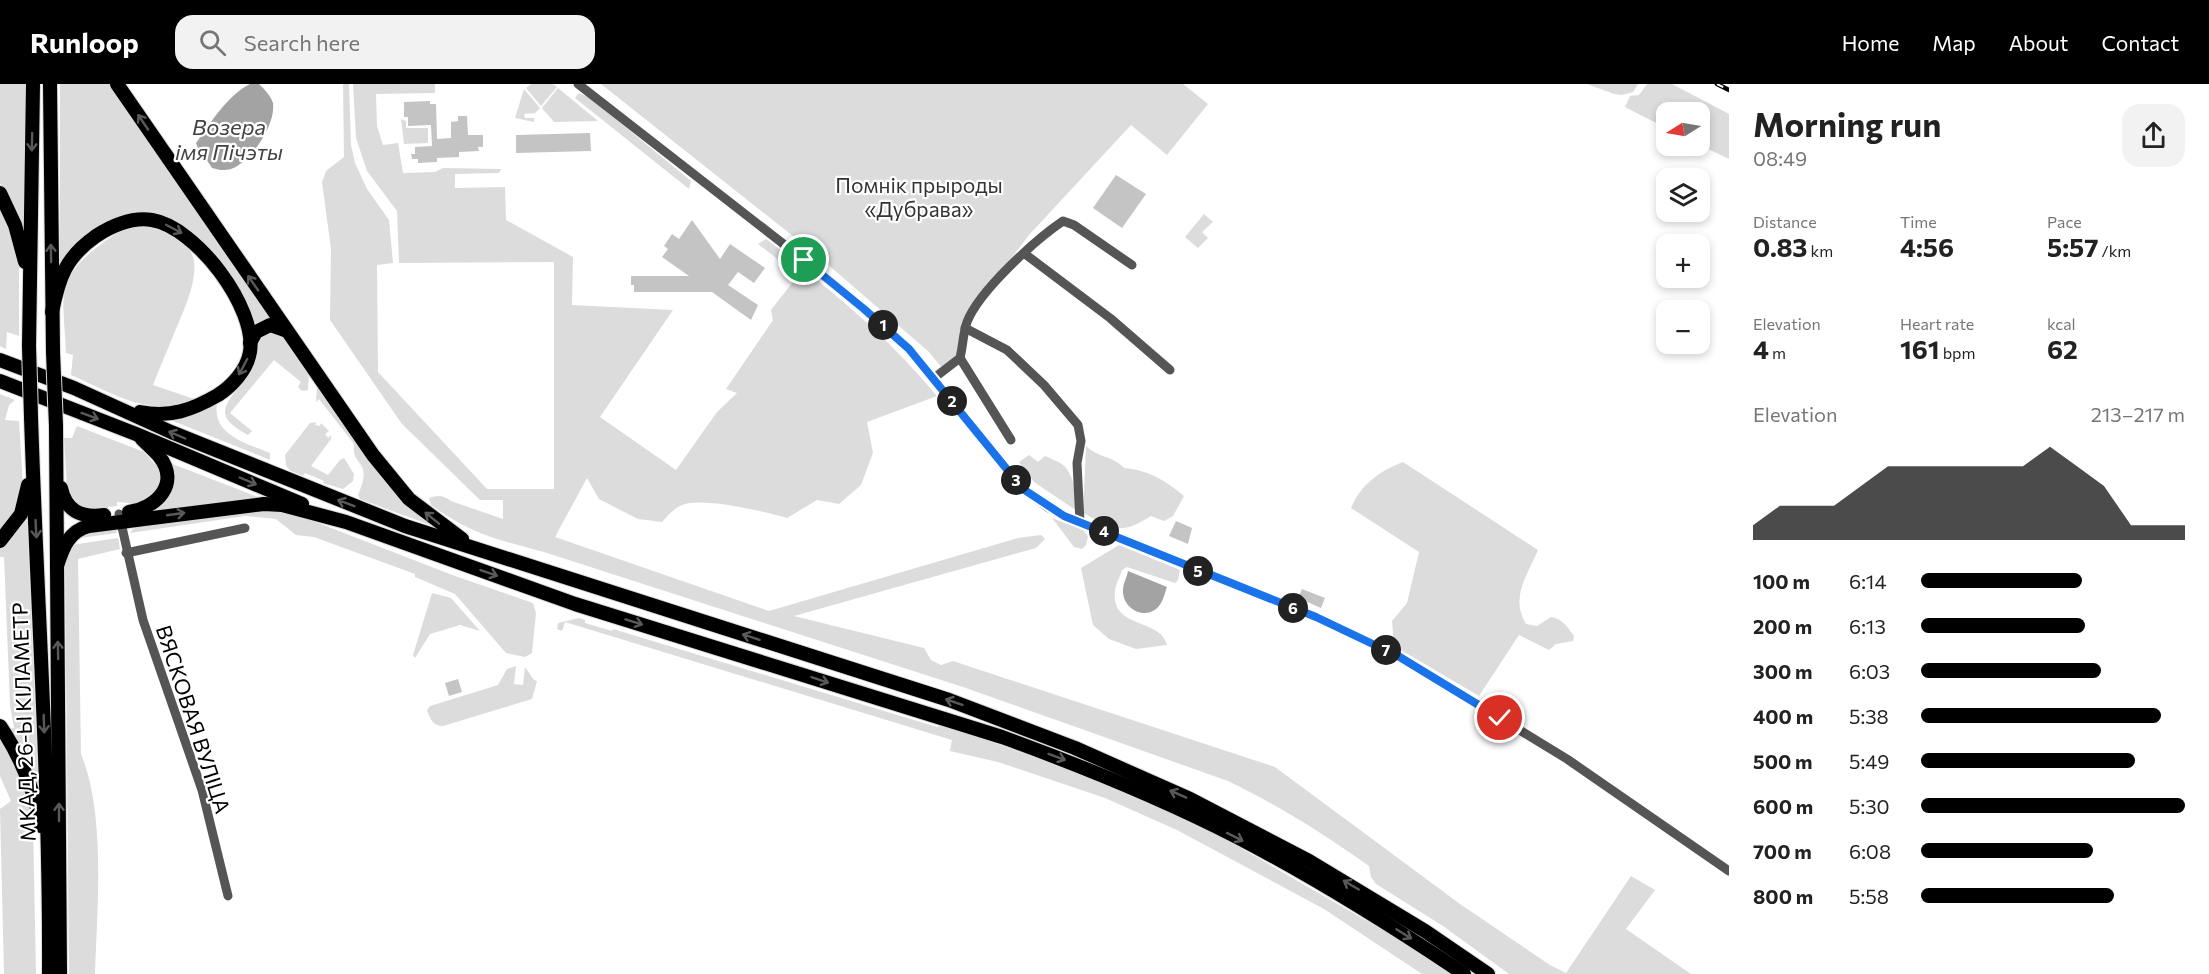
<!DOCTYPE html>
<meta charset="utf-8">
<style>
body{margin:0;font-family:Commissioner,sans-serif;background:#f2f2f2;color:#222;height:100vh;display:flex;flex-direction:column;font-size:22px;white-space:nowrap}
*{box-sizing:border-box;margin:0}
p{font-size:20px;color:#767676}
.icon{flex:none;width:33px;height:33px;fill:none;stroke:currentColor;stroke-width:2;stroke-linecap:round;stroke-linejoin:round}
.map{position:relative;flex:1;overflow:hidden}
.side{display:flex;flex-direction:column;background:#fff;width:480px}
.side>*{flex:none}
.needle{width:39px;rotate:259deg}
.controls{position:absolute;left:1656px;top:18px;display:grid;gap:12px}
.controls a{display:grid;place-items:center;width:54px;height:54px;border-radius:12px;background:#fff;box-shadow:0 3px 9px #0003;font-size:30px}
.pin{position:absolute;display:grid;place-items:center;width:51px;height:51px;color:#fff;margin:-26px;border:3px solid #fff;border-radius:50%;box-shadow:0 2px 6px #0007}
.km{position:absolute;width:30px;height:30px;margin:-15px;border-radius:50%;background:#222;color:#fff;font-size:16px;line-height:30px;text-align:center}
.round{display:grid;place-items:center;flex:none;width:63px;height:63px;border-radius:18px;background:#f2f2f2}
.headline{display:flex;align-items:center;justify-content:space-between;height:102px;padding:0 24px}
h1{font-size:33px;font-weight:700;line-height:45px}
.figures{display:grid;grid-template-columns:repeat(3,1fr);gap:9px;height:102px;padding:6px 24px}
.figures div{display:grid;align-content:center}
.figures b{font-size:26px;font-weight:700}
.figures small{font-size:16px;font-weight:400}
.figures p{font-size:16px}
.chart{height:168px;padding:12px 24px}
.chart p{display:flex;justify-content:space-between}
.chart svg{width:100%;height:108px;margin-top:6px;fill:#000;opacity:.7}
ul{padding:0 24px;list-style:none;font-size:20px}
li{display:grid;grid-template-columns:96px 72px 1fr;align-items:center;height:45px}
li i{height:15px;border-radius:8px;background:#000}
header{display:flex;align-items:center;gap:36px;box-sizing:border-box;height:84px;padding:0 30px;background:#000;color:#fff}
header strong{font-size:28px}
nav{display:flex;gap:33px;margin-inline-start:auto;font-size:21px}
.search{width:420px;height:54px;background:#f2f2f2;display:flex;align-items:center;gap:15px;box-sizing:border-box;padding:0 21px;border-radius:18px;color:#767676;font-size:22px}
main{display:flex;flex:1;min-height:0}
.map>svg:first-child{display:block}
</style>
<header>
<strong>Runloop</strong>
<div class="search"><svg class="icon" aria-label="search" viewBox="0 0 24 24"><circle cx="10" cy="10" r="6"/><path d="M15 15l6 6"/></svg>Search here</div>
<nav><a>Home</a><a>Map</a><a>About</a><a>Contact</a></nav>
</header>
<main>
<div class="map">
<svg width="1729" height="890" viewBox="0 0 1729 890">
<rect width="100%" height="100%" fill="#fff"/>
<g fill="#dcdcdc">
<path d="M0 0H26L24 141 20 140 9 112 0 99Z"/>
<path d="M60 0H112L269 233 252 243 217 176 139 132 60 183Z"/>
<path d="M343 0H349L351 61 355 79 367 105 389 136 393 179 377 181 378 288 487 405H554V178L399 179 397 127 367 87 356 54 353 0H435V9L376 10 377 42 383 61 398 59 403 89 435 88 443 84 501 85 499 89 455 90V104L505 103 506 136 573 173 572 221 673 226 600 333 676 386 717 328 737 309 726 305 773 236 771 226 803 185C853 224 896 263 937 312L867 338 873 369 861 401 839 420 817 416 787 434C766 428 698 411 680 422 673 425 667 433 662 438L638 435 599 415 587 394 555 453 769 527 1018 454 1041 451 1045 455 1036 464 794 532 924 564 931 576 941 581 953 577 1275 683 1460 820 1550 881 1566 889 1631 792 1655 806 1626 845 1691 890H1509L1443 842 1376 800 1371 793 1369 782C1324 750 1278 721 1228 697L963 603 544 468C499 456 470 450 431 421L429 414C438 411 443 411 451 417L503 435V416H480L402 340 330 236 331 165 322 98 326 87 344 73Z"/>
<path d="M531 0H553L557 3 541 22 526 4Z"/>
<path d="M601 0H1183L1208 20 1167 71 1131 41 1029 151 968 231 958 273 942 284 929 268 818 172Z"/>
<path d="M1587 0H1638L1633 8 1622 11 1614 10Z"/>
<path d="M1647 0H1672L1729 30V75L1700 61V28H1666V44L1625 23 1630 12 1639 11Z"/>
<path d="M558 4 598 37 554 38 542 24Z"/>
<path d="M524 5 540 24 535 29 524 30 525 34H534V38L515 34Z"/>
<path d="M579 9 590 14 691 97 689 105 575 14Z"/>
<path d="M401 35 406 37V44H428V59L404 60Z"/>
<path d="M0 119 19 171V252L7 248 6 265 0 262Z"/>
<path d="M1204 130 1213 138 1202 148 1208 154 1198 164 1185 153Z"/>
<path d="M141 141C210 152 200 189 178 240 170 260 161 280 153 301L197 316C146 333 117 311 71 291L73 271 66 269C64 217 53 196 100 161 113 151 125 143 141 141Z"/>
<path d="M766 155 795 177 796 181 793 187 758 160Z"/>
<path d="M264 247 278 248 309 288 308 306 302 307 298 303 301 298 274 276 230 329 252 347 248 351C206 329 232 318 246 290 254 273 250 264 264 247Z"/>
<path d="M317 302 432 439 430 441 360 415 358 411C374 374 351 384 354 360L319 315 316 318Z"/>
<path d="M0 310 15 316 9 321 5 336 19 337 23 403 17 427 0 452Z"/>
<path d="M218 316C209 350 245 359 270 369V376L173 337Z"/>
<path d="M316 338 315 341 320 342 321 339 329 347 325 350 328 354 331 351V355L311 382 328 391 340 376 344 374 354 390 353 397 343 405 323 399 324 397 305 389 303 392 291 387 286 382 285 371 310 339Z"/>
<path d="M77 342 144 368 157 383H160L162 390 159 407 139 420 117 418V422L108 423V425L94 427 73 421 67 404 64 354H72Z"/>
<path d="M1086 362C1100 375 1112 371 1124 384 1148 386 1165 396 1184 412L1173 432 1164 437 1151 432C1119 452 1114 445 1083 429Z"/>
<path d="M1029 371 1038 378 1045 372C1051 375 1058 377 1063 381 1074 390 1077 414 1077 427L1034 398 1019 378Z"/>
<path d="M1403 378 1538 466C1527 492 1510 513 1526 540L1537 542 1551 533C1561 534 1568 543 1574 552L1573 557 1556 560 1549 566 1519 551 1479 612 1394 562 1392 537 1407 519 1419 468 1351 424C1361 400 1380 387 1403 378Z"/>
<path d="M170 379 258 413 257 416 144 428 151 426Z"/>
<path d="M262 425 295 430 455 492 533 519 536 529 532 569 525 573 506 569 455 510 415 493V490L314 453 296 451 276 435 245 432 130 449 133 445 142 442Z"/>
<path d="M1052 434 1083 446 1088 452 1086 461 1082 465 1074 463Z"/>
<path d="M22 436 27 437 39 710 29 681 8 645 14 644 10 621 4 473H0V460Z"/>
<path d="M108 442 115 445 117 449 73 455 71 461 118 454 120 465 78 475 81 670C106 730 97 825 95 890H69L65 474 69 458 77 448Z"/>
<path d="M1119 461 1180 486 1178 496 1175 499 1127 483 1122 486C1120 493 1115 501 1115 508 1111 545 1161 534 1167 561L1136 565 1109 555 1093 541 1081 484Z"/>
<path d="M432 509 451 514 480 547 460 541 430 550 415 574 413 571Z"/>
<path d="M579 534 585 536V539L612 547 613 545 937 643 945 641 1075 688 1201 741 1393 852 1452 890H1422L1324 825 1177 746 1105 714 998 678 950 667 952 656 565 538 562 547 557 545 558 539Z"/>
<path d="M516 582 514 600 523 601 525 583 534 596 537 597 532 615 443 642C433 642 430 635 427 626L430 622 498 601 507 585Z"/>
<path d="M0 654C17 682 29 708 33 740L36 890H4L0 725 11 717 0 692Z"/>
</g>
<g fill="#a3a3a3">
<path d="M250 0H259C264 5 271 12 273 19 276 41 251 78 231 85 224 87 219 86 212 84 207 75 199 69 196 59 210 39 228 11 250 0Z"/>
<path d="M1128 487 1167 503C1164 511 1163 519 1156 525 1142 536 1122 523 1123 506 1123 500 1127 493 1128 487Z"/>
</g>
<g fill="#c4c4c4">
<path d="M430 17V20H436L437 55 451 54V38L458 37V32H467L468 51H483V63H478L479 67 459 68V73L437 74V78L418 79V75H412L411 70H415V63L432 62 431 41 408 42V33H404V18Z"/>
<path d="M590 49 591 67 516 69V51Z"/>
<path d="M1116 91 1146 110 1122 144 1093 124Z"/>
<path d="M692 136 720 175 730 160 765 184 754 199 738 188 728 201 758 221 751 236 712 208H634V201H631V192H689L662 173 668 165 664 162 672 150 679 155Z"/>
<path d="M1176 437 1192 444 1188 460 1169 452Z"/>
<path d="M1302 505 1325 514 1321 524 1298 514Z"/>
<path d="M458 595 462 608 449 612 445 599Z"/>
</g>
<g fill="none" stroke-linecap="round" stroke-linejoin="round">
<g stroke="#dbdbdb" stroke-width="16">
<g id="highway">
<path d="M50 0 53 268"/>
<path d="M117 0 373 371 409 415 462 455"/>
<path d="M0 109 15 141 25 178"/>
<path d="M52 228C59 193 66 173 96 152 113 141 133 133 152 136 196 143 257 224 250 268 247 286 232 302 218 311 192 326 170 334 140 328"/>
<path d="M250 259 256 248 270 241 287 247"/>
<path d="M29 262 33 0"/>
<path d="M0 276 74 304 171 348 405 442 949 616 1075 664 1190 715 1309 777 1425 847 1488 890"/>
<path d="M0 297 136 350 302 420"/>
<path d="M31 333C37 519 50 704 49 890"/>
<path d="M56 342 60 890"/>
<path d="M61 404C66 427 81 434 104 431"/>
<path d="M129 428C156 424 181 400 159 372 154 366 148 361 142 355"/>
<path d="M0 457 21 430 28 401"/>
<path d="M57 482C63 463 69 447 89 442L264 420 282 421 346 438 575 520 1002 653C1082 682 1161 714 1237 753 1316 794 1391 841 1464 890"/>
<path d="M0 642C21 673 34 705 41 742"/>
</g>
</g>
<g stroke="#555" stroke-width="9">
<path d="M578 0 804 176 888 245 921 279 1023 405 1047 423 1064 432 1316 533 1398 572 1567 675 1729 787"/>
<path d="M1025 170 1110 234 1170 286"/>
<path d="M965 244 1007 266 1044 301 1078 341 1081 357 1077 379 1080 438"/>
<path d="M960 274 1011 356"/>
<path d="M934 294 960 274C963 262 963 249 967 238 979 207 1035 156 1063 137L1074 141 1132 181"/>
<path d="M119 430 143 536 202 706 228 812"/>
<path d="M126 469 245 444"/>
</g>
<use href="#highway" stroke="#000" stroke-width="14"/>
<g stroke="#000" stroke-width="4.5">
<path id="rail" d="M1717 0 1729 6"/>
</g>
<use href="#rail" stroke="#fff" stroke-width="2" stroke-dasharray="7" stroke-linecap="butt"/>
<g stroke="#dbdbdb" stroke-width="16" stroke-linecap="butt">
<g id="highway-bridge">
<path d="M29 262 31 333"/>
<path d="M53 268 56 342"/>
</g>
</g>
<use href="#highway-bridge" stroke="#000" stroke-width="14"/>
</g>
<defs><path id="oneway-shaft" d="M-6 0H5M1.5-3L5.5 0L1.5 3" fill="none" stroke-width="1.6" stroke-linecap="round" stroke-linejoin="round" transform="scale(1.5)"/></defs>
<g stroke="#595959">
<use href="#oneway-shaft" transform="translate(143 38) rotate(-124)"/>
<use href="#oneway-shaft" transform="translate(32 58) rotate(91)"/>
<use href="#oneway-shaft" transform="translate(174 145) rotate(28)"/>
<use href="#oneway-shaft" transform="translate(51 169) rotate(-91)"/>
<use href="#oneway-shaft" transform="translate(253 199) rotate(-125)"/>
<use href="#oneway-shaft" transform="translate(243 283) rotate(118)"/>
<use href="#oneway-shaft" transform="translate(90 332) rotate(20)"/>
<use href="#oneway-shaft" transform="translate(177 351) rotate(-157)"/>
<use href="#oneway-shaft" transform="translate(248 397) rotate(23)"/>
<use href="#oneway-shaft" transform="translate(346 419) rotate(-159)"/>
<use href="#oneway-shaft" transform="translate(176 430) rotate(-8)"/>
<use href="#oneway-shaft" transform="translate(432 434) rotate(-141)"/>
<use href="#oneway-shaft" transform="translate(36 445) rotate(87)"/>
<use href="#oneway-shaft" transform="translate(489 489) rotate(19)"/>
<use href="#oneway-shaft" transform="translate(634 538) rotate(17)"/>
<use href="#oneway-shaft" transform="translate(751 553) rotate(-162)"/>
<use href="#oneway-shaft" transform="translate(58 566) rotate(-91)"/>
<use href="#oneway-shaft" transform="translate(820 596) rotate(18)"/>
<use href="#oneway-shaft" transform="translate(954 618) rotate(-161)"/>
<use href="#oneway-shaft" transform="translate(44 640) rotate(88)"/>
<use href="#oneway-shaft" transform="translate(1057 673) rotate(20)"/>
<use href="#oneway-shaft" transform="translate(1178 710) rotate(-156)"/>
<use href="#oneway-shaft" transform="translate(59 728) rotate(-90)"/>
<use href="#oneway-shaft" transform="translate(1235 753) rotate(27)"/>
<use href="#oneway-shaft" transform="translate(1351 801) rotate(-150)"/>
<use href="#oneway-shaft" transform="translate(1404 850) rotate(32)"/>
</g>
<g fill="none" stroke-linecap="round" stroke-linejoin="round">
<g stroke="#fff" stroke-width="12">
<path id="route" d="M804 176 864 225 909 265 1023 405 1064 432 1316 533 1398 572 1500 634"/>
</g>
<use href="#route" stroke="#1a73e8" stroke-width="8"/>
</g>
<g text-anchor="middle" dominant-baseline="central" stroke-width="4.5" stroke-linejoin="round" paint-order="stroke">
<g font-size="21" fill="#333" stroke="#fff">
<text x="919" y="100">Помнік прыроды<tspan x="919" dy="24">«Дубрава»</tspan></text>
</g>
<g font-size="21" fill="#000" stroke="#fff">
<text transform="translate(194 635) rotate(72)">ВЯСКОВАЯ ВУЛІЦА</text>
<text transform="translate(23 638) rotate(-92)">МКАД, 26-Ы КІЛАМЕТР</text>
</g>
<g font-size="22" font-style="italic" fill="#444" stroke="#fff">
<text x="229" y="42">Возера<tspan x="229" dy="25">імя Пічэты</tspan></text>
</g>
</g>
</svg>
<div class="controls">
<a><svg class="needle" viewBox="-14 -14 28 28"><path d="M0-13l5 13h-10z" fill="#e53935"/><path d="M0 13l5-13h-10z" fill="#767676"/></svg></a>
<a><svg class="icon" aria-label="layers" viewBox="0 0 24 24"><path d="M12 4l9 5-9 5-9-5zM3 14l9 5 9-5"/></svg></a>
<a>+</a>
<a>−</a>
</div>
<div class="pin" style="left:804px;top:176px;background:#1e9e55"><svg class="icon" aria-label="arrive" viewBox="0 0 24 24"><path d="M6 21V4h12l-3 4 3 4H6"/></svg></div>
<div class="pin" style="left:1500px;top:634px;background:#d93025"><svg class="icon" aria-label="check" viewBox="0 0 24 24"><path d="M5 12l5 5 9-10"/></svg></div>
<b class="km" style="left:883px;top:241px">1</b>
<b class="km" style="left:952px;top:317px">2</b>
<b class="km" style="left:1016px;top:396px">3</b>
<b class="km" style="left:1104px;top:447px">4</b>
<b class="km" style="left:1198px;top:487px">5</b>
<b class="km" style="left:1293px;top:524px">6</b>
<b class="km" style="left:1386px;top:566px">7</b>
</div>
<section class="side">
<div class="headline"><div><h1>Morning run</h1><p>08:49</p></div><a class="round"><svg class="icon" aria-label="share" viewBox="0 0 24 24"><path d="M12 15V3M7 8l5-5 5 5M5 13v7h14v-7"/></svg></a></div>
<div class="figures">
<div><p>Distance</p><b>0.83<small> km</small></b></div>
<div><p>Time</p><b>4:56</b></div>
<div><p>Pace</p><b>5:57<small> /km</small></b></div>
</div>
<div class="figures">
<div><p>Elevation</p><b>4<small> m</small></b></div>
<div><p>Heart rate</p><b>161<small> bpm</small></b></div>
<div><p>kcal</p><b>62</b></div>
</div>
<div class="chart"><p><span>Elevation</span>213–217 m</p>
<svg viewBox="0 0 160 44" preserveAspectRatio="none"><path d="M0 44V38L10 30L20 30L30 30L40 22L50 14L60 14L70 14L80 14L90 14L100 14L110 6L120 14L130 22L140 38L150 38L160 38V44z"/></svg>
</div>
<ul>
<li><b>100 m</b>6:14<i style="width:61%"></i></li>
<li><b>200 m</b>6:13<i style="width:62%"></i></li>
<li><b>300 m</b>6:03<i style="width:68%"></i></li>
<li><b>400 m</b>5:38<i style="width:91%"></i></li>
<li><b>500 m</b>5:49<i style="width:81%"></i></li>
<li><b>600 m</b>5:30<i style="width:100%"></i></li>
<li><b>700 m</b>6:08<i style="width:65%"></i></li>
<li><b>800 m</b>5:58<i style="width:73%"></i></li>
</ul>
</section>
</main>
